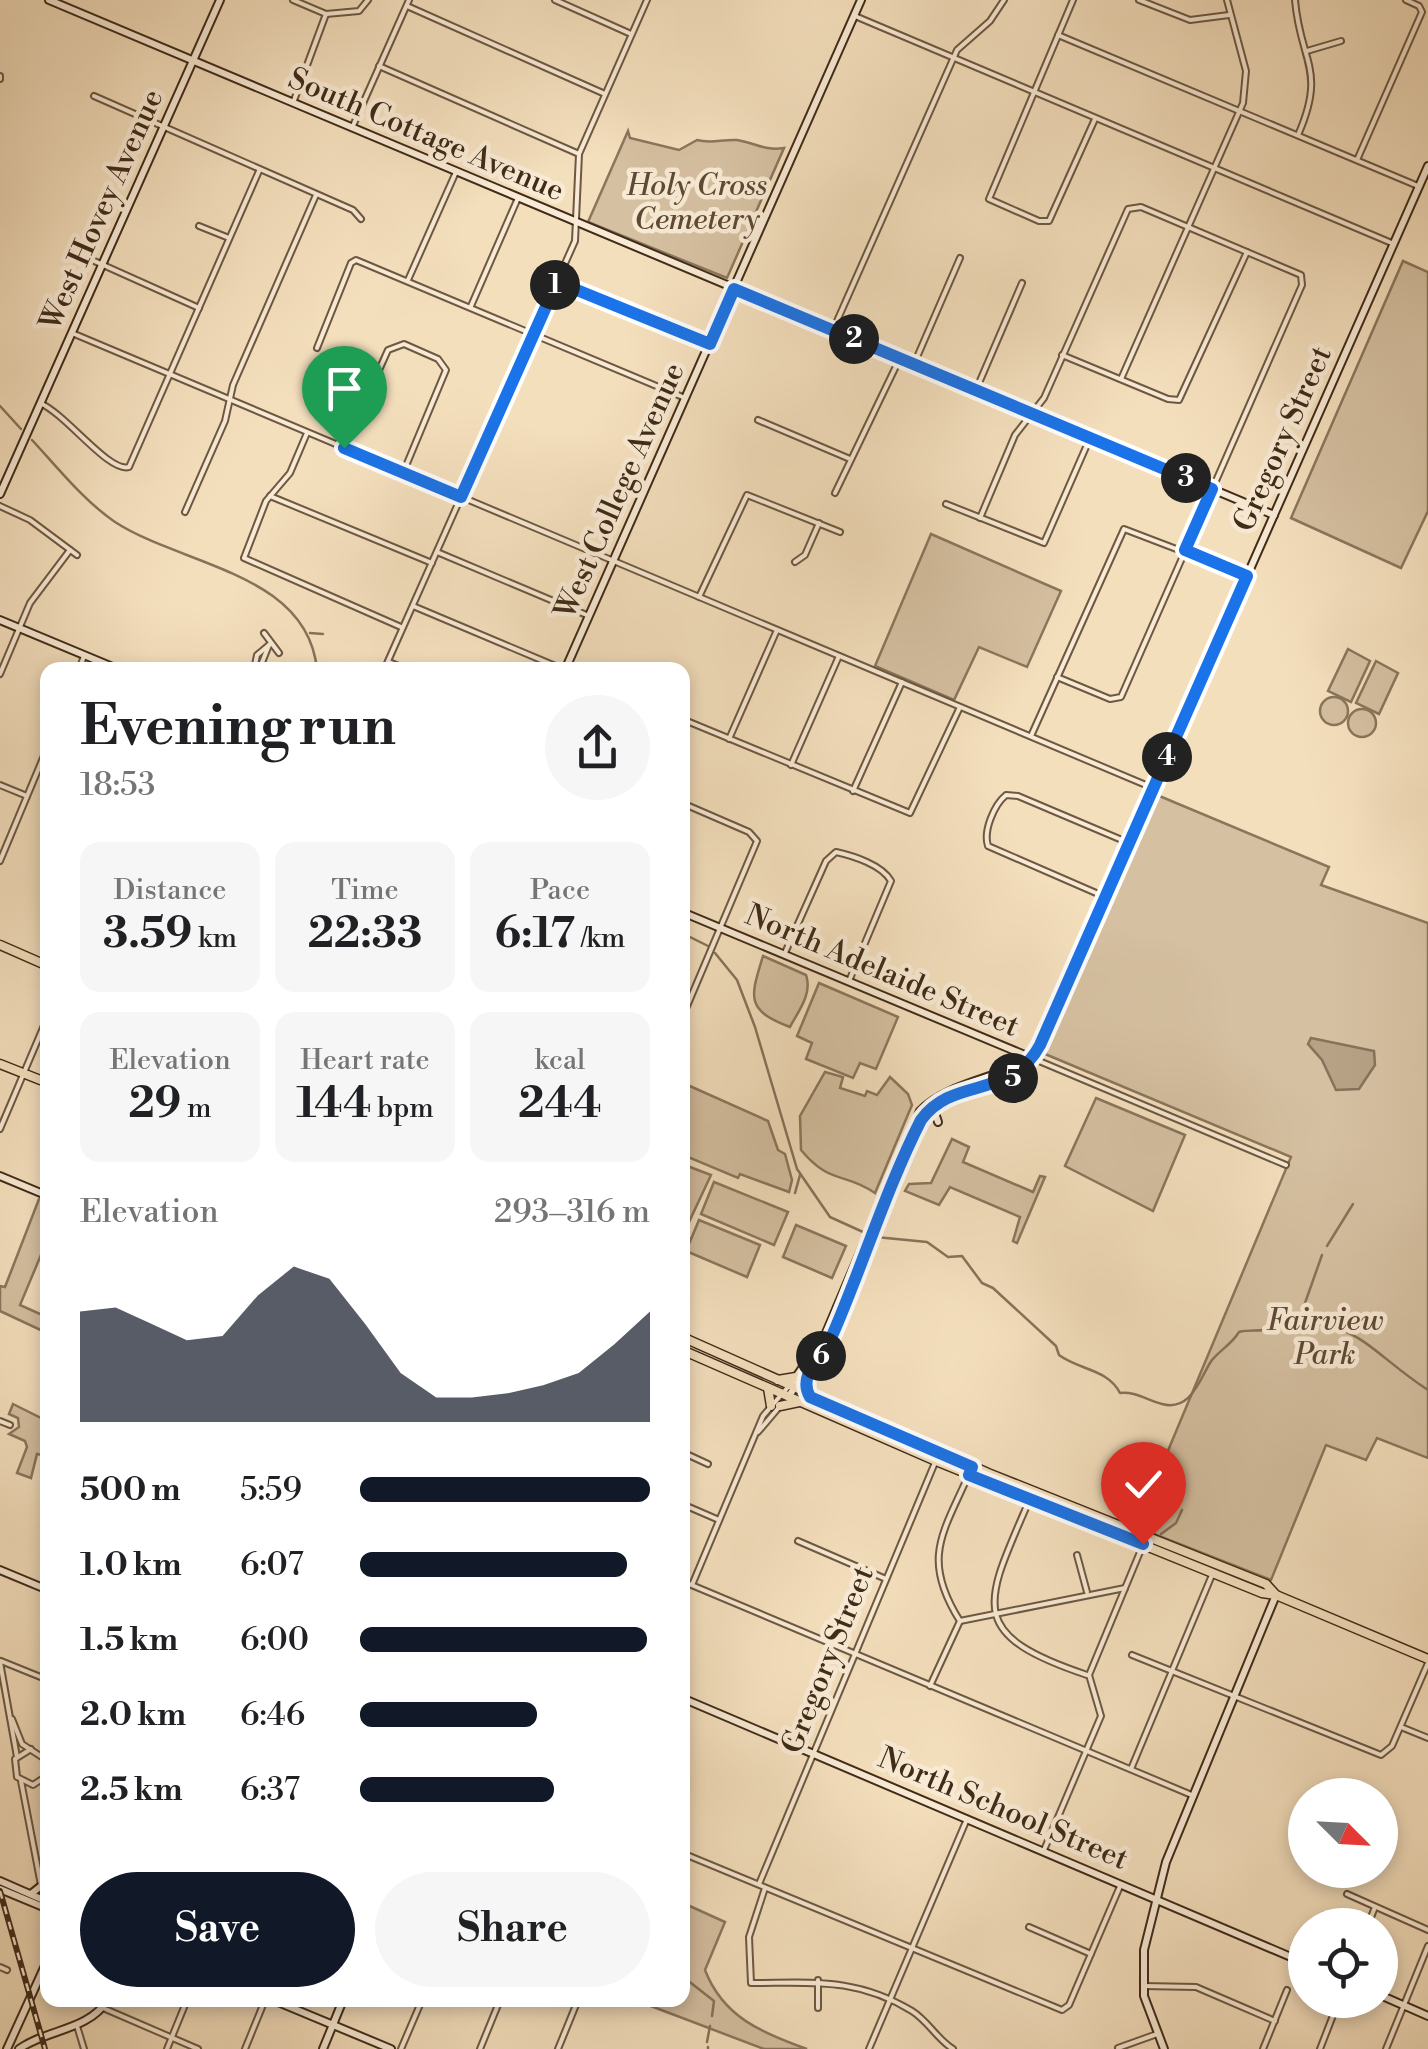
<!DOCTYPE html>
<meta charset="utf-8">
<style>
body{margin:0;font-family:"Libre Bodoni",serif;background:#f6f6f6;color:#202124;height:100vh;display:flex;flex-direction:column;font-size:38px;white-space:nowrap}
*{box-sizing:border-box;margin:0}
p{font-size:32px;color:#757577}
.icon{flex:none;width:55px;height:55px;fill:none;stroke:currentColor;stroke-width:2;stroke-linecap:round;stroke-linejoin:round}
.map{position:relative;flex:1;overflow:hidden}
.sheet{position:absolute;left:40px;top:662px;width:650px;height:1345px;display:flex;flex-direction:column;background:#fff;border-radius:20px;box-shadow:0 5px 15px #0003}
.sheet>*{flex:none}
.needle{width:65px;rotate:114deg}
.controls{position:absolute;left:1288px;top:1778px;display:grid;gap:20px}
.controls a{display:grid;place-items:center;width:110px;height:110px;border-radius:50%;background:#fff;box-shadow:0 5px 15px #0003;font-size:50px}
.pin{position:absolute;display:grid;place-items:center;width:85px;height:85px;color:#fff;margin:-102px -42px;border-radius:50% 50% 50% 0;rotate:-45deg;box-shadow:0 0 10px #0007}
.pin .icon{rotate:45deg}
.km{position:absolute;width:50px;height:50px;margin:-25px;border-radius:50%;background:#222;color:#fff;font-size:28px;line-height:50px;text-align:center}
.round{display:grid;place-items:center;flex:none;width:105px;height:105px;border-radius:52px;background:#f6f6f6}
.overview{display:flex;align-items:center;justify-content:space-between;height:170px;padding:0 40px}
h1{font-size:55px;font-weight:700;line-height:75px}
.stats{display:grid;grid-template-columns:repeat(3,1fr);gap:15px;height:170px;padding:10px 40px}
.stats div{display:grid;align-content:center;border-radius:20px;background:#f6f6f6;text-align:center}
.stats b{font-size:42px;font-weight:700}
.stats small{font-size:28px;font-weight:400}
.stats p{font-size:28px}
.chart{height:280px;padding:20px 40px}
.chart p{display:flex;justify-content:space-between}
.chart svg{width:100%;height:180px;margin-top:10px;fill:#111827;opacity:.7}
.action{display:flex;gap:20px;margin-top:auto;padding:20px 40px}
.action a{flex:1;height:115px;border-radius:60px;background:#111827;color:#fff;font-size:40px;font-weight:700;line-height:115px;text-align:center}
.action a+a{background:#f6f6f6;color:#202124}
ul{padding:0 40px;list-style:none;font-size:32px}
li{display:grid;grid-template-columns:160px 120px 1fr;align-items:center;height:75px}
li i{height:25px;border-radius:12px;background:#111827}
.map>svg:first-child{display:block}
</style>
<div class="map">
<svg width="1428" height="2049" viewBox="0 0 1428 2049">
<rect width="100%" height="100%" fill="#f4dfbd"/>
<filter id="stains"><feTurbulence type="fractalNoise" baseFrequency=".002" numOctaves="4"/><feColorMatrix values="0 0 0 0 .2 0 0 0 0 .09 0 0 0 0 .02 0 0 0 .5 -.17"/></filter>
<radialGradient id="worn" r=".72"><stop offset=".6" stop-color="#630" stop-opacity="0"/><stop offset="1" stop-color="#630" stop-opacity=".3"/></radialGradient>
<g fill="#d5c0a1" stroke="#8a765d" stroke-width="2.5">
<path d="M628 131 630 138 679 150 697 140C712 144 722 139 737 140 756 143 764 151 784 148L727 278 588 222Z"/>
<path d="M1403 261 1428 272V511L1401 568 1291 518Z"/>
<path d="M931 534 1061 591 1027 667 979 647 954 700 875 666Z"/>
<path d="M1348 649 1370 661 1351 702 1328 691Z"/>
<path d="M1376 661 1398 673 1379 714 1356 703Z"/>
<circle cx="1334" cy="711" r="14"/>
<circle cx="1362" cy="723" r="14"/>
<path d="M1157 795 1329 867 1321 885 1428 923V1458L1377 1438 1366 1460 1326 1445 1271 1580 1136 1527 1291 1157 1045 1054Z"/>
<path d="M763 956 806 975C813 994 797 1013 790 1027 744 1010 751 996 763 956Z"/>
<path d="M819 983 898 1017 876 1069 860 1063 853 1078 806 1059 812 1043 797 1036Z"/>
<path d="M825 1072 843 1077 840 1088 865 1096 867 1091 877 1095 890 1077 908 1094 912 1105 875 1193C845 1172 830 1185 801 1150L800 1116Z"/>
<path d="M683 1083 768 1121 778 1150 785 1154 792 1180 789 1192 740 1174 738 1178 683 1155Z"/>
<path d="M1096 1098 1185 1135 1153 1211 1065 1166Z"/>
<path d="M952 1139 969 1147 963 1162 1033 1192 1040 1176 1045 1177 1017 1243 1013 1241 1020 1217 950 1187 939 1205 905 1191 909 1184 931 1183Z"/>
<path d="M682 1164 711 1175 689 1222 683 1219Z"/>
<path d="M714 1182 788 1212 774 1245 701 1214Z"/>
<path d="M39 1199H47L46 1243 20 1305 47 1317V1333L0 1311V1286L5 1287Z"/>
<path d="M699 1220 760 1245 747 1277 686 1251Z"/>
<path d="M796 1225 846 1246 832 1278 783 1257Z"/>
<path d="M13 1404 47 1421V1456L37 1454 31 1478 17 1473 27 1447 25 1441 9 1434 19 1427 18 1418 9 1414Z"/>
<path d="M683 1903 725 1922 705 1970C723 2017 762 2033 807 2049H764L635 2000H682Z"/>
</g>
<path fill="#b7a285" stroke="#87725a" stroke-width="2.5" d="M1311 1038 1374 1051 1375 1065 1359 1089 1336 1090 1322 1060 1308 1044Z"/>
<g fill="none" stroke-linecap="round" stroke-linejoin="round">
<g stroke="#87725a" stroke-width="2.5">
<path d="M0 406 21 429"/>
<path d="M32 440C58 468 83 500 115 522 183 566 308 573 317 670"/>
<path d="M310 633 323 634"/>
<path d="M682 933 708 946"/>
<path d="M715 953 737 980 755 1027 797 1169 830 1217 863 1232"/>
<path d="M795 1193 800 1175"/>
<path d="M876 1237 927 1242 948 1257 962 1256 982 1283 993 1288 1056 1346 1059 1355C1079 1370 1108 1369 1120 1393 1134 1391 1147 1400 1162 1404 1192 1412 1200 1377 1212 1360 1221 1349 1231 1345 1239 1332 1250 1329 1259 1332 1270 1329 1353 1310 1366 1350 1428 1390"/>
<path d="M1327 1246 1353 1204"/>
<path d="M1299 1320 1322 1255"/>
<path d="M1161 1534 1176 1523 1182 1510"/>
<path d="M682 1976 714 2001 712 2016"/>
<path d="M707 2042 710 2026"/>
<path d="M708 2047V2049"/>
</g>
<g stroke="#6d5842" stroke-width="8">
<g id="street">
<path d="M293 0 326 14 359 11 368 0"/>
<path d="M555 0 631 34"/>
<path d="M1073 0 989 199 1039 221H1049L1095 119"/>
<path d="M1139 0 1190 20 1229 15"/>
<path d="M1295 0C1300 62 1327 69 1298 135"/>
<path d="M407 6 605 94"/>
<path d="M855 16 1394 244"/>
<path d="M1058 35 1418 186"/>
<path d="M1307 51 1341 41"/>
<path d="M379 66 579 154"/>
<path d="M0 76V79"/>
<path d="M94 96 353 210 361 219"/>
<path d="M293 103 326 14"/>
<path d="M352 128 409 0"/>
<path d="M1357 160 1422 12 1419 6 1406 0"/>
<path d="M199 226 229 238"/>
<path d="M72 251 199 308"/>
<path d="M408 280 456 172"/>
<path d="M557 282 709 344"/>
<path d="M471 306 518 198"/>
<path d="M833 330 957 50 990 21 1004 0"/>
<path d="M72 333 1153 788"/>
<path d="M317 348 351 263 356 260 685 398"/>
<path d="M1062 355 1168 399 1179 400 1247 252"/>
<path d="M914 364 960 258"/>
<path d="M1121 379 1243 103 1246 71 1227 0"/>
<path d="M976 390 1022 283"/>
<path d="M40 403C67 415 109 473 129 467L259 171"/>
<path d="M758 420 850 459"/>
<path d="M307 433 290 473 266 501 244 558 401 627"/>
<path d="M344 448 388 350 404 344 438 359 446 370 403 473"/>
<path d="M835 493 900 358"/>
<path d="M270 496 432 563"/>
<path d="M946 504 1044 543 1090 438"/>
<path d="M0 506 30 520 77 555"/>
<path d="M185 512 225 421 233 385 316 195"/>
<path d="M980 518 1015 435 1044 398 1128 209 1141 207 1301 275 1302 285 1121 697 1110 699 1057 677"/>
<path d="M437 552 589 616"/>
<path d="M795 562 805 555 819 523"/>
<path d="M699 597 747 495 840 532"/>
<path d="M413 606 565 670"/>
<path d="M264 633 279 653"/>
<path d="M389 662 408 670"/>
<path d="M79 670 84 656"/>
<path d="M254 670 257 655 269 645"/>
<path d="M259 670 269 645"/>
<path d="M384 670 575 241 579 154 647 0"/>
<path d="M0 674 30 603 70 550"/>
<path d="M682 719 910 813 960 707"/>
<path d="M1031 736 1124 529 1247 576"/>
<path d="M729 739 777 630"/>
<path d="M791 765 839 656"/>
<path d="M0 785 27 796"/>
<path d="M853 791 902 682"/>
<path d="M682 803 749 832 757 841 682 1018"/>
<path d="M0 861 48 746"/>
<path d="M1103 896 988 846C983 831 994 805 1006 795L1018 796 1129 843"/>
<path d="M784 955 826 861 836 852C854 856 882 865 891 881L849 981"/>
<path d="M1032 1058 1286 1165"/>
<path d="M0 1129 48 1016"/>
<path d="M0 1421 10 1425"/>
<path d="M758 1432 781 1405"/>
<path d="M682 1452 708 1464"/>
<path d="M1029 1501C984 1605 965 1634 1087 1675"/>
<path d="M682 1504 719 1520"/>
<path d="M798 1541 886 1579"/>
<path d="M1077 1555 1087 1592"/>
<path d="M682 1581 1194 1796"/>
<path d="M692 1585 763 1416 788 1387"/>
<path d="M960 1621 1125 1588"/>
<path d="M1132 1655 1381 1755 1392 1746 1428 1663"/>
<path d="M1 1661 48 1680"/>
<path d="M0 1662 17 1757"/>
<path d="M930 1686 960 1621C919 1556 945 1531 972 1467"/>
<path d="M12 1719 22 1744 48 1761"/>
<path d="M1401 1727 1428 1738"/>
<path d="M31 1749 15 1759 17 1777 33 1785 48 1775"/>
<path d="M1131 1769 1212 1575"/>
<path d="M21 1781 41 1885"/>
<path d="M1044 1850 1101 1716 1089 1675 1145 1540"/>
<path d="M682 1853 1062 2010 1069 2005 1121 1884"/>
<path d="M759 1884 939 1453"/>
<path d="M765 1888 749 1937 751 1983C812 1983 856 1977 912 2011 928 2021 937 2039 953 2049"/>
<path d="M1347 1894 1428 1930"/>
<path d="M1368 1925 1375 1907"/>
<path d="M1029 1927 1091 1954"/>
<path d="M0 1967 7 1970"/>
<path d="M1143 1986 1196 1987 1275 2021"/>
<path d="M103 2008 198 2049"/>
<path d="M818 2008V1980"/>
<path d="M77 2026 84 2049"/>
<path d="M1118 2048 1157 2034"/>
<path d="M167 2049 187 2000"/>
<path d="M245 2049 265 2000"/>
<path d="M401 2049 422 2000"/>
<path d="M480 2049 500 2000"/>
<path d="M558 2049 578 2000"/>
<path d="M869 2049 967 1819"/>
<path d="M1263 2049 1287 1990"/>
<path d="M1320 2049 1339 2000"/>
<path d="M1386 2049 1428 1946"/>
</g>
</g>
<g stroke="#402b19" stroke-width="10">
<g id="secondary">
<path d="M49 0 1274 515"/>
<path d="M0 494 220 0"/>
<path d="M0 620 120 670"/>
<path d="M565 670 861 0"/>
<path d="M682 912 1032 1058"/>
<path d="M933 1107 938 1122"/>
<path d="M0 1176 48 1196"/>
<path d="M794 1380 826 1333 920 1111C948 1083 995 1079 1031 1059"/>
<path d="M788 1397 830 1339 924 1116C961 1076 1011 1099 1040 1045L1428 166"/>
<path d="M0 1570 48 1590"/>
<path d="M682 1698 1305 1963"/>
<path d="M0 1881 48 1902"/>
<path d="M0 1889 48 1909"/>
<path d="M31 1894 41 1886 48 1898"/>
<path d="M1380 1995 1428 2016"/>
<path d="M273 2000 391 2049"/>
<path d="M7 2049 48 1959"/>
<path d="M19 2049C49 2028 86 2032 108 2000"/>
<path d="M323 2049 343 2000"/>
<path d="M1164 2049 1144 1996V1950L1166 1862 1276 1595"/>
</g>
</g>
<g stroke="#402b19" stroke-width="11">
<g id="primary">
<path d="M0 945 48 966"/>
<path d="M0 1064 48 1083"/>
<path d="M682 1337 988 1473 1266 1584 1276 1595"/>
<path d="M682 1350 936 1461 1262 1593 1276 1595 1428 1659"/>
<path d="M806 1377 810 1397"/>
<path d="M778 1380 796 1377"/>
<path d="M768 1388 771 1406"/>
<path d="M780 1406 799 1402"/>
</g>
</g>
<use href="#street" stroke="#f8ead4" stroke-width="4"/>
<use href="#secondary" stroke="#f8ead4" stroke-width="6"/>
<use href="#primary" stroke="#f4dfbd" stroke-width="8"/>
<g stroke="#402b19" stroke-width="6">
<path id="rail" d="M0 1891 45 2049"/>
</g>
<use href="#rail" stroke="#f8ead4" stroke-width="2.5" stroke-dasharray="8" stroke-linecap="butt"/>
</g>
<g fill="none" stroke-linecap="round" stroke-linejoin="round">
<g stroke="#fff" stroke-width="20">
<path id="route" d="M344 448 461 497 557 282 710 344 734 289 1212 489 1185 550 1247 576 1040 1045C1010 1101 954 1075 921 1120 886 1189 863 1265 832 1336 822 1356 797 1375 810 1397L972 1467 969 1475 1143 1544"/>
</g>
<use href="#route" stroke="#1a73e8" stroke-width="12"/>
</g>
<g text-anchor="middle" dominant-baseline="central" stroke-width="9" stroke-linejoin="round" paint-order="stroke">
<g font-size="30" fill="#402b19" stroke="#f8ead4">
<text transform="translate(426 135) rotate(23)">South Cottage Avenue</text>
<text transform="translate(102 210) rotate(-66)">West Hovey Avenue</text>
<text transform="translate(1283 439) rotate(-66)">Gregory Street</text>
<text transform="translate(620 491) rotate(-66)">West College Avenue</text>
<text transform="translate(882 971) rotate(23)">North Adelaide Street</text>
<text transform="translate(828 1660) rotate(-68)">Gregory Street</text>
<text transform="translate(1003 1809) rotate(23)">North School Street</text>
</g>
<g font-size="30" font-style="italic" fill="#5e4934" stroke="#f8ead4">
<text x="697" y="186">Holy Cross<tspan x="697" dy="34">Cemetery</tspan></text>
<text x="1325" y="1321">Fairview<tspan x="1325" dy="34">Park</tspan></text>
</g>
</g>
<rect width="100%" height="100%" filter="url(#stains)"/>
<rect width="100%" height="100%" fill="url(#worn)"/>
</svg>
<div class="controls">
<a><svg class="needle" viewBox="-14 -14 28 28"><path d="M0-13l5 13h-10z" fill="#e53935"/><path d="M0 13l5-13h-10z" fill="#757577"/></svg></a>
<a><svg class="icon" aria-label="locate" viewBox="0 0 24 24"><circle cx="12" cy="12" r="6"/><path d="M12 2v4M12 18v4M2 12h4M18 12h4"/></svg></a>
</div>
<div class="pin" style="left:344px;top:448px;background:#1e9e55"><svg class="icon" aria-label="arrive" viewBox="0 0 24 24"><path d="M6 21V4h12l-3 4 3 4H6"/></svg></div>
<div class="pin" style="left:1143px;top:1544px;background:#d93025"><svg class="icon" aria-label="check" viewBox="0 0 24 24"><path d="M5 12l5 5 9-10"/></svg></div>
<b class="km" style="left:555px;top:285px">1</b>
<b class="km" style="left:854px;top:339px">2</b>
<b class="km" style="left:1186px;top:478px">3</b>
<b class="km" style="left:1167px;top:757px">4</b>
<b class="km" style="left:1013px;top:1078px">5</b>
<b class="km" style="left:821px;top:1356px">6</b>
<section class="sheet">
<div class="overview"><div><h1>Evening run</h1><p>18:53</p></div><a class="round"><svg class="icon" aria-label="share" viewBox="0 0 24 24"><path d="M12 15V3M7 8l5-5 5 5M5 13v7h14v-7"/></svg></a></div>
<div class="stats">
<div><p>Distance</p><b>3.59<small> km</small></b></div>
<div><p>Time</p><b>22:33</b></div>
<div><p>Pace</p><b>6:17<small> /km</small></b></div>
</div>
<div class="stats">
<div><p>Elevation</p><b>29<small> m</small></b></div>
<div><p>Heart rate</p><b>144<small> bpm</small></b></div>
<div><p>kcal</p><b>244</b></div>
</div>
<div class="chart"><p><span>Elevation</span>293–316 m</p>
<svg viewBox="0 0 160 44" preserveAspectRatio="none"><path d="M0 44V17L10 16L20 20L30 24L40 23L50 13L60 6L70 9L80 20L90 32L100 38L110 38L120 37L130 35L140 32L150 25L160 17V44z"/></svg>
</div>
<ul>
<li><b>500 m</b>5:59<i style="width:100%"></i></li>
<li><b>1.0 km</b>6:07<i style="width:92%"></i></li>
<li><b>1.5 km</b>6:00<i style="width:99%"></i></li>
<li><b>2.0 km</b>6:46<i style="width:61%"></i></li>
<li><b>2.5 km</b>6:37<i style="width:67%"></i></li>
</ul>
<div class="action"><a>Save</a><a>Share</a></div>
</section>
</div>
